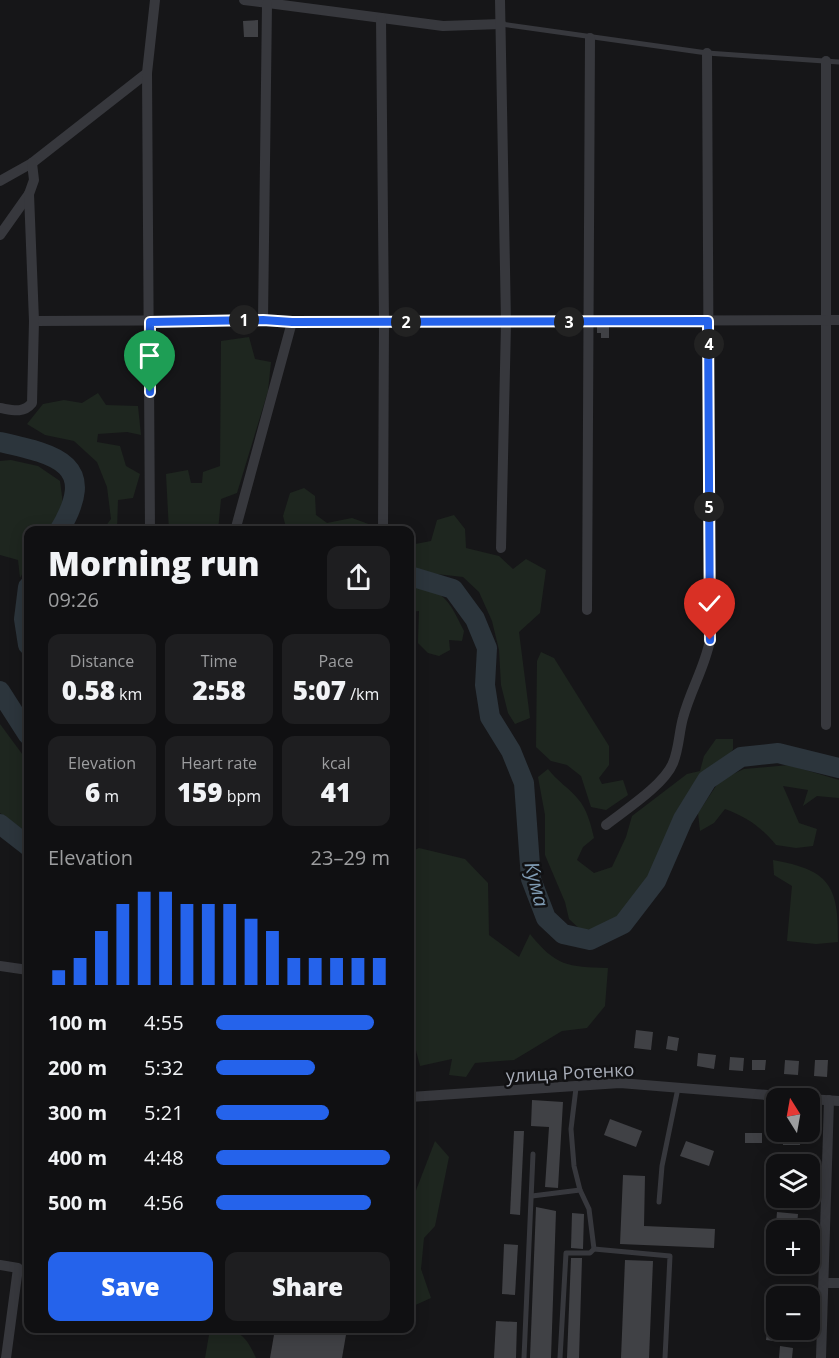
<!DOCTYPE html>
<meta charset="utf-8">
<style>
body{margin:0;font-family:"Open Sans",sans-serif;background:#1e1e20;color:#f1f3f6;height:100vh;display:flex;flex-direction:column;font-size:22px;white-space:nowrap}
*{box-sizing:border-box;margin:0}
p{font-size:20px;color:#9c9d9f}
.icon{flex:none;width:33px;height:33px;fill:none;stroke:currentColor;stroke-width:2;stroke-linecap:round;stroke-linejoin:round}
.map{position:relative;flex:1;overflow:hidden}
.sheet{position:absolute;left:24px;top:526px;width:390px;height:807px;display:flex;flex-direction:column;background:#101012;border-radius:12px;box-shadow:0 3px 15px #0003,0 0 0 2px #303032}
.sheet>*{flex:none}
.needle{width:39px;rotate:349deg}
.controls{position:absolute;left:766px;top:1088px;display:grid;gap:12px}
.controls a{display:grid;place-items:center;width:54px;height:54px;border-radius:12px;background:#101012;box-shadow:0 3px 15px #0003,0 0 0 2px #303032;font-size:30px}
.pin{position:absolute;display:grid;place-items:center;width:51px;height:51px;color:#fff;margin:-62px -26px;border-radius:50% 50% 50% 0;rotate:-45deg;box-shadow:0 0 6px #0007}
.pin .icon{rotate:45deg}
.km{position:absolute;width:30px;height:30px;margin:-15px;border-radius:50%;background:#222;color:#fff;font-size:16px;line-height:30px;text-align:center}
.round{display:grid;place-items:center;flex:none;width:63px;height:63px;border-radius:12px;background:#1e1e20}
.headline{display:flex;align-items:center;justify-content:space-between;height:102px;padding:0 24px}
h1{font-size:33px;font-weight:800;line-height:45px}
.figures{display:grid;grid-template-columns:repeat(3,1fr);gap:9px;height:102px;padding:6px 24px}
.figures div{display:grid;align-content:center;border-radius:12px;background:#1e1e20;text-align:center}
.figures b{font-size:26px;font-weight:800}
.figures small{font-size:16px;font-weight:400}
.figures p{font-size:16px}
.chart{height:168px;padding:12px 24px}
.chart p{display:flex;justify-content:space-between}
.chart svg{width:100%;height:108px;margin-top:6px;stroke:#2563eb;stroke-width:6}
.button{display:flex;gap:12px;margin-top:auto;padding:12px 24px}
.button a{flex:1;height:69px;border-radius:12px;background:#2563eb;color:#fff;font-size:24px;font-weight:800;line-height:69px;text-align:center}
.button a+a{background:#1e1e20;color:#f1f3f6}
ul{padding:0 24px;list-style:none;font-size:20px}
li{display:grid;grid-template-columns:96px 72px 1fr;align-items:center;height:45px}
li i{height:15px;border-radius:8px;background:#2563eb}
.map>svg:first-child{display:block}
</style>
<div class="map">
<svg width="839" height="1358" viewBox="0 0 839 1358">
<rect width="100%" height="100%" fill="#161618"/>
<g fill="#1e261f">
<path d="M249 337 255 359 271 362 268 391 237 493 221 499 218 531H169L166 474 188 470 191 483H202L203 472 220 466 221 341Z"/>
<path d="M98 393 106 405 138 406 141 435 127 432 98 434 97 442 120 446 126 466 140 474 133 498 118 500 117 531H102L111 519 107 487 97 462 74 441 45 435 27 424 43 404 64 400 82 403Z"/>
<path d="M11 460 38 466 60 481 63 504 50 531H28V564L20 578 18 560 0 555V461Z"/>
<path d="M304 488 315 496 316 515 327 523 352 518 374 526 375 531H287L283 516 290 493Z"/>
<path d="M454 515 465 529 466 548 499 556 513 569 526 559 546 570 540 613 519 632 530 718 515 724 508 713 501 685 499 650 492 621 479 592 463 577 410 571V545L431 541 437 520Z"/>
<path d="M410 584C446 592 448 599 464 631L462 641 449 640 450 650 439 656 428 653 418 643 419 611 410 612Z"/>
<path d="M541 652 554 658 609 746V765L599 778 602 784 623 780 628 795 606 810 591 807 581 776 567 765 551 761 536 747 537 661Z"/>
<path d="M0 724 28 762V833L0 813Z"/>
<path d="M716 739H733V749L726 761 702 778 686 804 654 878 622 919 603 927 582 931 569 919 565 902 545 855V815L538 777 548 769C557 781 569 788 578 799 587 809 591 825 594 838L583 847 577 860 594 873 612 867 626 837 632 816 687 774 700 771 704 756Z"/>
<path d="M789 765 839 780V798L817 796 803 806 808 790 783 786 799 823 817 829 813 846 796 848 776 845C761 827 747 817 725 809L714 823 700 831 698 813 720 780 744 769Z"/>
<path d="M419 848 465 859 488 883 489 935 519 957 530 934C556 966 567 967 608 968L605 1006 587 1028 562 1031 514 1060 475 1063 466 1077 449 1075 452 1059 420 1066 413 1039 410 1041V852Z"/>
<path d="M773 860C829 870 839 885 838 942L816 944 787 941 792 886 774 875Z"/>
<path d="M435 1141 449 1157 435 1226 424 1238 421 1269 431 1298 411 1307 410 1311V1206Z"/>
<path d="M210 1329C238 1329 244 1332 256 1358H205Z"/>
</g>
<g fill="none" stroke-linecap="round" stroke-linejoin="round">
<g stroke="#2c353c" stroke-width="20">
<path d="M0 442C58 455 99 464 59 531"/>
<path d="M410 576 453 589 475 619 487 648 485 685 490 717 511 751 524 783 531 879 546 918 563 934 590 940 623 924 656 881 683 819 707 780 741 757 778 753 839 768"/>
<path d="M28 587 24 619 28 645"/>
<path d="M0 691 28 735"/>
<path d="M0 824 28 846"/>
</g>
</g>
<g fill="#404145">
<path d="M258 20V37H244L243 21Z"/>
<path d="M597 324H609V338H601V333H597Z"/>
<path d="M636 1030 653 1032 651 1050 634 1048Z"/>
<path d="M668 1036 679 1038 677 1051 666 1049Z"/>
<path d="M698 1053 716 1055 714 1069 697 1066Z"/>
<path d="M730 1057 744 1058 743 1071 729 1070Z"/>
<path d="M752 1060H766L765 1070H752Z"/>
<path d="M785 1060 799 1061 798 1075 784 1074Z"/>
<path d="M815 1060H828L827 1077 814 1076Z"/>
<path d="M532 1100 563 1102 558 1188 545 1187 549 1127 531 1126Z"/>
<path d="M610 1119 642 1131 636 1147 604 1135Z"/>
<path d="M514 1131H524L520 1215 510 1214Z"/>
<rect x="745" y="1133" width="17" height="10"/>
<path d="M783 1133H801L800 1145H783Z"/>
<path d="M686 1141 714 1151 709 1166 680 1156Z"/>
<path d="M623 1175 645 1176 644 1226 715 1229 714 1248 620 1244Z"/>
<path d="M536 1207 556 1211 551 1358H530Z"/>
<path d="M777 1212 798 1214 797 1225 776 1224Z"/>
<path d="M572 1213 584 1214 583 1249 571 1248Z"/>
<path d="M504 1244 518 1245 515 1295 502 1294Z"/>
<path d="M571 1258H582L579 1358H567Z"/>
<path d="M625 1260 653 1261 649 1358H621Z"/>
<path d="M783 1263H796L795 1275 782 1273Z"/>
<path d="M771 1289 788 1291 787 1296H777V1300H770Z"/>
<path d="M496 1321 517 1322 516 1358H494Z"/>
<path d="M275 1329H347L342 1358H270Z"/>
<path d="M767 1332 782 1333 781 1342 766 1340Z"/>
<path d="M780 1346 793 1348 792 1358H779Z"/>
</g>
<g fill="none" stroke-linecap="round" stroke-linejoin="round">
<g stroke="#37383d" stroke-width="5">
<path d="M501 24 707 53 839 62"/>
<path d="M576 1088 571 1129 574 1166 580 1190 589 1209 594 1249 670 1256 665 1358"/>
<path d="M532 1196 580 1190"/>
<path d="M659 1202 662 1166 678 1088"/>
<path d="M524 1358 533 1154"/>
<path d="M560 1358 566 1253H590L594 1249"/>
</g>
<g stroke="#37383d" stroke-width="10">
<path d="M244 0 443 26 501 24"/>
<path d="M500 0 506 323 501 548"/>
<path d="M381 18 384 322 383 531"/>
<path d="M826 61V725"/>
<path d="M0 181 32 163 147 73"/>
<path d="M0 235 29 194"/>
<path d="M263 320 267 4"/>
<path d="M34 321 263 320 292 322 839 320"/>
<path d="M0 408C12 410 23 414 32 403L34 321 29 194 34 180 32 163"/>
<path d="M150 531 147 73 155 0"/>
<path d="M235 531 292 322"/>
<path d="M587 610 590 38"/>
<path d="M606 825C625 810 664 785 673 763 679 749 679 732 683 718 690 691 705 667 710 640L707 53"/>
<path d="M0 966 28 970"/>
<path d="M410 1097 620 1083 803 1098"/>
<path d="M810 1099 839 1101"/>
<path d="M0 1265 18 1268 6 1358"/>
<path d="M824 1283H839"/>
<path d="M821 1358 829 1100"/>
</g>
</g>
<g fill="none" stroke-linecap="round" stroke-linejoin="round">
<g stroke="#fff" stroke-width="12">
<path id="route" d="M150 392V322L263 320 292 322 708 321 710 640"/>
</g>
<use href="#route" stroke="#2563eb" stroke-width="8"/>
</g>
<g text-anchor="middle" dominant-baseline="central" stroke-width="5" stroke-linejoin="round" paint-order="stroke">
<g font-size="18" fill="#a8adb8" stroke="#111113">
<text transform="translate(570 1072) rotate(-3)">улица Ротенко</text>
</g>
<g font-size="20" font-style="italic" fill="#7f9bb3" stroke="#111113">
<text transform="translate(537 884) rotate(76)">Кума</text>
</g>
</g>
</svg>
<div class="controls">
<a><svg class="needle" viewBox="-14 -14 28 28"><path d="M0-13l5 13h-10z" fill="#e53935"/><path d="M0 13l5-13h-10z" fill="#9c9d9f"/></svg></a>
<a><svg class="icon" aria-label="layers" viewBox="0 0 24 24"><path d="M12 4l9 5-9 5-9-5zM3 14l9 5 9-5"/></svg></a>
<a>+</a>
<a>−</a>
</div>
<div class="pin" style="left:150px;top:392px;background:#1e9e55"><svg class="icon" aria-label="arrive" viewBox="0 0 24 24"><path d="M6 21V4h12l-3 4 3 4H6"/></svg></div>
<div class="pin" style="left:710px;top:640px;background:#d93025"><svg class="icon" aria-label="check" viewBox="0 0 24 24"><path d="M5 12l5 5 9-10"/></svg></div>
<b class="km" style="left:244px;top:320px">1</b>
<b class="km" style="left:406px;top:322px">2</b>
<b class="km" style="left:569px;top:322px">3</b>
<b class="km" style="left:709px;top:344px">4</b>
<b class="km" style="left:709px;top:507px">5</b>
<section class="sheet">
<div class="headline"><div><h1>Morning run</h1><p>09:26</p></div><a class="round"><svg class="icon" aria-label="share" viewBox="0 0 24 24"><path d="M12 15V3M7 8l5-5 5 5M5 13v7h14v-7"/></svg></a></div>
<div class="figures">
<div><p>Distance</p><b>0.58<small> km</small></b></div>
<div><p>Time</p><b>2:58</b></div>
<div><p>Pace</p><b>5:07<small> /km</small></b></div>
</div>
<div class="figures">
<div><p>Elevation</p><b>6<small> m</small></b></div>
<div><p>Heart rate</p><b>159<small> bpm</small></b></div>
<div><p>kcal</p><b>41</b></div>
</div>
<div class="chart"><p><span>Elevation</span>23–29 m</p>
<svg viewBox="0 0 160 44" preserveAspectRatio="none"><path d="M5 44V38M15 44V33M25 44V22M35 44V11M45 44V6M55 44V6M65 44V11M75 44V11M85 44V11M95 44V17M105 44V22M115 44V33M125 44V33M135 44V33M145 44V33M155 44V33"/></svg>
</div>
<ul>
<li><b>100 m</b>4:55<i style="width:91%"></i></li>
<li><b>200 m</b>5:32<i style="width:57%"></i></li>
<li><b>300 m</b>5:21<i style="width:65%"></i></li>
<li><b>400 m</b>4:48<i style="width:100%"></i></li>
<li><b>500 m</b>4:56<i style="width:89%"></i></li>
</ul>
<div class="button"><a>Save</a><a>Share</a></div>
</section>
</div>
